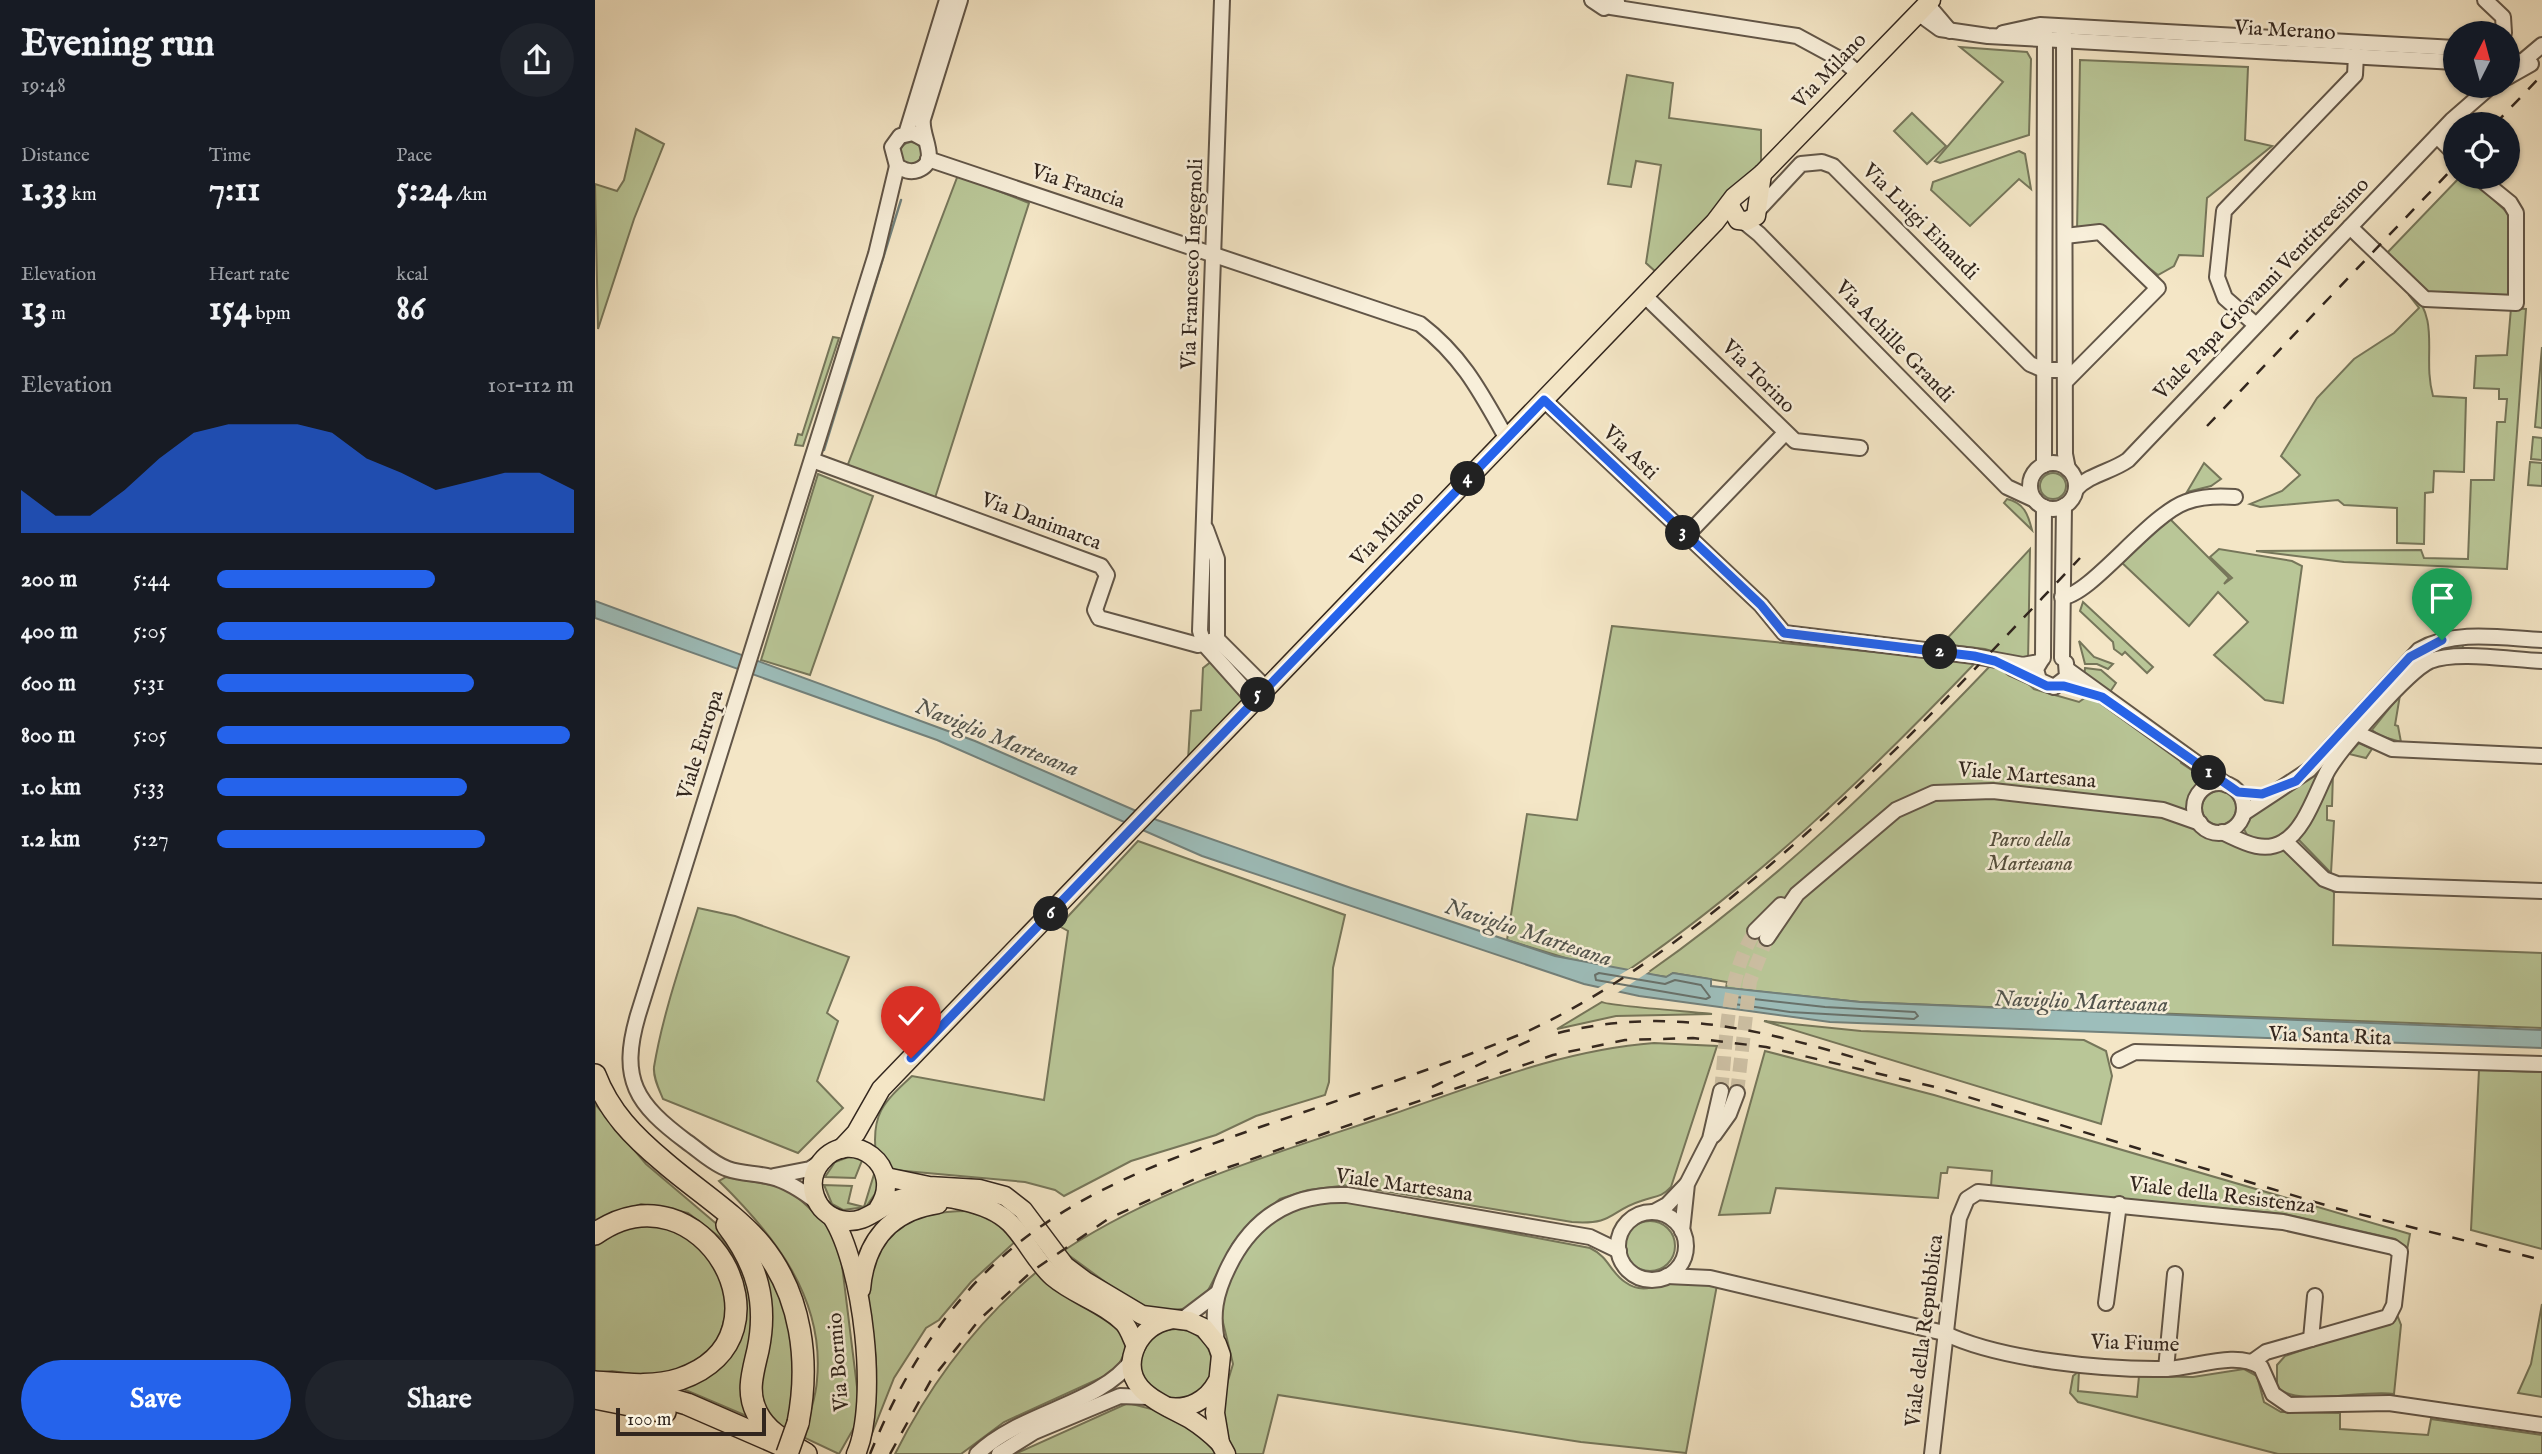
<!DOCTYPE html>
<meta charset="utf-8">
<style>
body{margin:0;font-family:"IM FELL English",serif;background:#20242c;color:#f1f3f6;height:100vh;display:flex;flex-direction:column;font-size:26px;white-space:nowrap}
*{box-sizing:border-box;margin:0}
p{font-size:23px;color:#9ea1a6}
.icon{flex:none;width:38px;height:38px;fill:none;stroke:currentColor;stroke-width:2;stroke-linecap:round;stroke-linejoin:round}
.map{position:relative;flex:1;overflow:hidden}
.drawer{display:flex;flex-direction:column;background:#171b24;width:595px}
.drawer>*{flex:none}
.needle{width:46px;rotate:6deg}
.fabs{position:absolute;left:1848px;top:21px;display:grid;gap:14px}
.fabs a{display:grid;place-items:center;width:77px;height:77px;border-radius:50%;background:#171b24;box-shadow:0 2px 5px #0004;font-size:35px}
.scale{position:absolute;left:21px;bottom:18px;width:150px;box-sizing:border-box;padding-left:7px;border:4px solid #32261e;border-top:0;font-size:19px;line-height:24px;white-space:nowrap;color:#32261e;-webkit-text-stroke:5px #f8efda;paint-order:stroke}
.pin{position:absolute;display:grid;place-items:center;width:60px;height:60px;color:#fff;margin:-72px -30px;border-radius:50% 50% 50% 0;rotate:-45deg;box-shadow:0 0 7px #0007}
.pin .icon{rotate:45deg}
.km{position:absolute;width:35px;height:35px;margin:-18px;border-radius:50%;background:#222;color:#fff;font-size:19px;line-height:35px;text-align:center}
.round{display:grid;place-items:center;flex:none;width:74px;height:74px;border-radius:37px;background:#20242c}
.head{display:flex;align-items:center;justify-content:space-between;height:119px;padding:0 21px}
h1{font-size:38px;font-weight:800;line-height:52px}
.stats{display:grid;grid-template-columns:repeat(3,1fr);gap:10px;height:119px;padding:7px 21px}
.stats div{display:grid;align-content:center}
.stats b{font-size:35px;font-weight:800}
.stats small{font-size:19px;font-weight:400}
.stats p{font-size:19px}
.chart{height:196px;padding:14px 21px}
.chart p{display:flex;justify-content:space-between}
.chart svg{width:100%;height:126px;margin-top:7px;fill:#2563eb;opacity:.7}
.button{display:flex;gap:14px;margin-top:auto;padding:14px 21px}
.button a{flex:1;height:80px;border-radius:42px;background:#2563eb;color:#fff;font-size:28px;font-weight:800;line-height:80px;text-align:center}
.button a+a{background:#20242c;color:#f1f3f6}
ul{padding:0 21px;list-style:none;font-size:23px}
li{display:grid;grid-template-columns:112px 84px 1fr;align-items:center;height:52px}
li i{height:18px;border-radius:9px;background:#2563eb}
main{display:flex;flex:1;min-height:0}
.map>svg:first-child{display:block}
</style>
<main>
<section class="drawer">
<div class="head"><div><h1>Evening run</h1><p>19:48</p></div><a class="round"><svg class="icon" aria-label="share" viewBox="0 0 24 24"><path d="M12 15V3M7 8l5-5 5 5M5 13v7h14v-7"/></svg></a></div>
<div class="stats">
<div><p>Distance</p><b>1.33<small> km</small></b></div>
<div><p>Time</p><b>7:11</b></div>
<div><p>Pace</p><b>5:24<small> /km</small></b></div>
</div>
<div class="stats">
<div><p>Elevation</p><b>13<small> m</small></b></div>
<div><p>Heart rate</p><b>154<small> bpm</small></b></div>
<div><p>kcal</p><b>86</b></div>
</div>
<div class="chart"><p><span>Elevation</span>101–112 m</p>
<svg viewBox="0 0 160 44" preserveAspectRatio="none"><path d="M0 44V29L10 38L20 38L30 29L40 18L50 9L60 6L70 6L80 6L90 9L100 18L110 23L120 29L130 26L140 23L150 23L160 29V44z"/></svg>
</div>
<ul>
<li><b>200 m</b>5:44<i style="width:61%"></i></li>
<li><b>400 m</b>5:05<i style="width:100%"></i></li>
<li><b>600 m</b>5:31<i style="width:72%"></i></li>
<li><b>800 m</b>5:05<i style="width:99%"></i></li>
<li><b>1.0 km</b>5:33<i style="width:70%"></i></li>
<li><b>1.2 km</b>5:27<i style="width:75%"></i></li>
</ul>
<div class="button"><a>Save</a><a>Share</a></div>
</section>
<div class="map">
<svg width="1947" height="1454" viewBox="0 0 1947 1454">
<rect width="100%" height="100%" fill="#f4e6c6"/>
<filter id="stains"><feTurbulence type="fractalNoise" baseFrequency=".00286" numOctaves="4"/><feColorMatrix values="0 0 0 0 .2 0 0 0 0 .09 0 0 0 0 .02 0 0 0 .5 -.17"/></filter>
<radialGradient id="worn" r=".72"><stop offset=".6" stop-color="#630" stop-opacity="0"/><stop offset="1" stop-color="#630" stop-opacity=".3"/></radialGradient>
<g fill="#b9c697" stroke="#76765a" stroke-width="2">
<path d="M1365 47 1432 52 1436 59 1434 135 1345 163 1340 161 1408 82Z"/>
<path d="M1485 60 1653 67 1650 140 1677 146 1612 198 1608 256 1584 255 1579 266 1563 275 1510 233 1482 232Z"/>
<path d="M1032 75 1078 83 1074 118 1166 130V164L1061 272 1051 263 1066 165 1041 161 1036 187 1013 184Z"/>
<path d="M1317 113 1351 146 1332 164 1299 131Z"/>
<path d="M41 129 69 144 39 219 3 329 0 184 22 191 29 180Z"/>
<circle cx="316" cy="153" r="11"/>
<path d="M1424 151 1430 154 1436 189 1424 179 1375 226 1336 190 1338 182Z"/>
<path d="M363 175 434 203 340 498 252 467Z"/>
<path d="M1865 177H1874L1914 214V299L1833 296 1791 254Z"/>
<path d="M1817 292C1846 321 1827 357 1838 396L1871 398 1869 472 1839 471 1838 492 1830 493 1829 544 1802 543V508L1749 505 1743 500 1665 507 1655 504 1687 491 1705 475 1686 456 1722 398 1759 359 1799 333 1824 308 1814 295Z"/>
<path d="M1916 308 1931 309 1912 569 1749 562 1661 551 1826 550 1829 558 1873 559 1876 480H1899L1902 422H1910L1912 399H1904V389L1879 388 1881 356 1912 355Z"/>
<path d="M238 337 244 338 208 446 200 445 203 434 207 435Z"/>
<path d="M1947 347V428L1940 427Z"/>
<path d="M1938 437 1947 438V460L1936 459Z"/>
<path d="M1935 462 1947 463V486L1933 485Z"/>
<path d="M1609 463 1626 479 1616 486 1592 492Z"/>
<circle cx="1458" cy="486" r="13"/>
<path d="M223 474 278 496 215 675 166 660Z"/>
<path d="M1412 499C1429 503 1433 514 1437 530L1409 503Z"/>
<path d="M1574 518 1634 578 1629 584 1637 578 1615 557 1624 549 1697 561 1707 566 1688 703 1670 700 1619 655 1653 622 1623 592 1594 626 1524 560Z"/>
<path d="M1435 549 1433 662 1390 649 1347 644Z"/>
<path d="M1488 602 1558 667 1552 673 1530 652 1527 655 1519 649 1518 642 1485 611Z"/>
<path d="M1017 626 1381 662C1273 775 1161 883 1032 971L987 963 912 940 932 814 982 820Z"/>
<path d="M1484 641 1499 657 1518 664 1513 669 1502 664H1490Z"/>
<path d="M1868 643 1867 658 1840 660 1738 763 1690 841 1734 883 1739 893 1738 945 1947 953V1028L1265 1002 1131 988 1132 982 1078 973 1072 977 1051 974C1179 885 1289 777 1396 665L1429 680 1439 689 1484 702 1494 695 1585 758 1586 763 1601 773 1605 793 1599 804 1605 826 1654 839 1648 827 1649 813 1690 787 1824 650Z"/>
<path d="M617 661 648 700 593 760 596 711 606 710 608 668Z"/>
<path d="M1490 668 1506 670 1521 683 1515 692 1489 678Z"/>
<path d="M1805 695 1800 725 1803 726 1806 742 1785 736 1777 730Z"/>
<path d="M1764 743 1777 749 1771 758 1754 754Z"/>
<path d="M1738 773 1737 806H1732V820L1739 821 1736 873 1703 839Z"/>
<circle cx="1624" cy="808" r="17"/>
<path d="M543 841 750 915 738 968 734 1082 730 1095 661 1116 621 1135 536 1161 469 1196 460 1190 430 1182 299 1170 281 1155C276 1114 288 1103 317 1076L449 1100 473 931 464 926Z"/>
<path d="M103 908 140 916 254 957 232 1013 243 1021 222 1081 248 1108 203 1153 68 1099C64 1089 58 1078 59 1067 68 1013 87 960 103 908Z"/>
<path d="M1007 1002C1014 1006 1101 1012 1117 1014L1021 1016 962 1029Z"/>
<path d="M1169 1021 1266 1031 1489 1040 1511 1051 1517 1076 1506 1124Z"/>
<path d="M1059 1043 1122 1046 1076 1187C1066 1198 1059 1196 1046 1201 1014 1211 1020 1225 977 1222L753 1185 713 1190 685 1199 653 1225 638 1243 609 1298 595 1308 569 1311 556 1309 532 1298 468 1251C567 1186 681 1153 792 1116 880 1086 966 1050 1059 1043Z"/>
<path d="M1170 1051 1339 1095 1815 1234 1812 1250 1800 1239 1690 1214 1396 1187 1397 1171 1353 1167 1352 1173H1346L1343 1198 1181 1188 1175 1213 1124 1215Z"/>
<path d="M1884 1070 1947 1072V1249L1876 1230Z"/>
<path d="M0 1104 51 1164 137 1237 160 1288 154 1417 81 1386 145 1317 147 1280 141 1260 127 1239 93 1213 46 1204 0 1222Z"/>
<path d="M256 1156 268 1158 260 1178 230 1177 240 1162Z"/>
<path d="M280 1171 284 1188 271 1207 248 1210 237 1204 229 1185 257 1186 253 1203 269 1207Z"/>
<path d="M131 1177 183 1186 198 1193 238 1230 244 1241 263 1395 260 1426 244 1454 210 1438C212 1418 221 1400 222 1380 230 1298 179 1235 124 1181Z"/>
<path d="M742 1200 995 1248C1014 1257 1015 1272 1030 1282 1049 1296 1064 1283 1083 1281 1095 1280 1110 1284 1122 1285L1091 1453 986 1442 683 1395 668 1454H639L628 1427 625 1407 638 1364 625 1310 632 1287 652 1246 679 1219 702 1207Z"/>
<path d="M376 1211 393 1215 423 1239 376 1282 344 1320 331 1328 299 1378 276 1436C279 1411 282 1387 281 1362 280 1338 271 1311 274 1287 280 1227 322 1210 376 1211Z"/>
<circle cx="1055" cy="1246" r="25"/>
<path d="M40 1221 98 1235 136 1294 123 1343 89 1371 43 1375 17 1371 0 1373V1240Z"/>
<path d="M160 1252C203 1320 203 1353 192 1431 175 1421 168 1407 162 1388Z"/>
<path d="M444 1270C464 1284 530 1322 531 1345 531 1353 524 1363 521 1371L409 1422 366 1454H300C336 1382 382 1321 444 1270Z"/>
<path d="M1947 1304V1397L1923 1393 1936 1364Z"/>
<path d="M1803 1317 1806 1325 1799 1394C1767 1389 1702 1408 1682 1387V1365L1690 1356Z"/>
<circle cx="581" cy="1365" r="36"/>
<path d="M1649 1369 1662 1376 1669 1402 1686 1412 1745 1413V1429L1833 1435 1836 1419 1947 1435V1454H1683L1483 1402 1475 1393 1478 1376 1484 1371 1483 1391 1542 1397 1544 1376 1598 1377Z"/>
<path d="M533 1403 576 1414 597 1424 625 1454H420Z"/>
</g>
<path fill="#9dbebb" stroke="#72817c" stroke-width="2" d="M0 601 380 741 562 820 756 888 960 956 1071 977 1078 973 1116 979V986L1265 1002 1947 1030V1048L1235 1022 1044 996 989 984 607 856 342 740 0 618Z"/>
<path fill="#f4e6c6" d="M1036 968 1055 971 1019 995 1000 990Z"/>
<g fill="none" stroke-linecap="round" stroke-linejoin="round">
<g stroke="#68726c" stroke-width="2">
<path d="M1004 973 1070 984 1080 980 1106 985 1115 997 1111 999 1001 980 1000 975Z"/>
<path d="M1141 997 1230 1007 1320 1012 1323 1016 1319 1019 1195 1012 1139 1004 1137 1000Z"/>
</g>
<path stroke="#72817c" stroke-width="2.5" d="M229 450 306 200"/>
<g stroke="#cdc0a4" stroke-width="14" stroke-dasharray="14 7" stroke-linecap="butt">
<path d="M1126 1091C1132 1038 1131 978 1160 931"/>
<path d="M1142 1093 1155 981 1172 938"/>
</g>
<g stroke="#625648" stroke-width="18">
<g id="minor">
<path d="M627 0 605 631 609 644 659 700"/>
<path d="M997 0 1009 8 1022 2"/>
<path d="M1890 0 1908 17 1909 33"/>
<path d="M1332 4 1355 31"/>
<path d="M1016 7 1202 36 1250 62 1264 74"/>
<path d="M1323 13 1345 29 1393 36 1860 62"/>
<path d="M1408 33 1445 25 1860 48"/>
<path d="M1469 34 1470 454 1473 469"/>
<path d="M1913 62 1928 61 1947 45"/>
<path d="M1913 77 1936 64"/>
<path d="M311 134 352 0"/>
<path d="M1842 136 1860 154"/>
<path d="M329 139 318 133 305 136 297 147 302 166C309 170 315 173 323 170 346 161 325 136 328 119L365 0"/>
<path d="M333 159 825 324C868 357 886 393 912 439"/>
<path d="M1165 208 1206 164 1227 162 1238 166 1435 364 1449 370H1471"/>
<path d="M1148 221 1164 234 1412 487 1440 500"/>
<path d="M1755 227 1830 299 1921 303V213L1915 203 1883 177"/>
<path d="M1470 236 1505 232 1563 288 1471 381"/>
<path d="M1050 296 1200 441 1265 448"/>
<path d="M1661 325 1630 298 1622 277 1629 211 1760 75 1761 55"/>
<path d="M949 400 1166 605 1189 633 1379 656 1428 665 1444 662"/>
<path d="M217 460 506 566 512 575 500 610 504 618 603 645 622 639"/>
<circle cx="1458" cy="486" r="23"/>
<path d="M1449 465 1450 33"/>
<path d="M1481 489C1495 474 1516 472 1533 460L1857 120 1896 86"/>
<path d="M611 529 622 559V639L670 687"/>
<path d="M1091 536 1190 433"/>
<path d="M1467 597C1495 596 1554 515 1591 502 1607 496 1623 496 1640 497"/>
<path d="M1448 658 1449 507"/>
<path d="M1467 658 1469 506"/>
<path d="M1417 668 1459 687 1472 677 1471 663"/>
<path d="M1473 670 1632 785"/>
<path d="M1444 680 1441 669 1447 659"/>
<path d="M1764 734 1797 749 1947 756"/>
<circle cx="1624" cy="808" r="25"/>
<path d="M1649 813 1714 770 1824 650C1860 629 1907 638 1947 640"/>
<path d="M1627 832C1647 841 1667 854 1688 842 1710 830 1721 792 1733 770 1746 748 1813 671 1835 661 1861 650 1917 660 1947 661"/>
<path d="M1690 841 1729 879 1742 884 1947 891"/>
<path d="M1160 931 1186 905"/>
<path d="M1172 938 1202 894 1301 810 1339 793 1398 791 1568 810 1605 823"/>
<path d="M1524 1060 1540 1052 1947 1064"/>
<path d="M1119 1135 1134 1114 1142 1093"/>
<path d="M179 1176 215 1169 227 1161"/>
<path d="M223 1203C209 1192 193 1181 176 1177 161 1173 147 1174 133 1169 118 1164 105 1151 92 1142 41 1104 24 1080 43 1015L281 254 302 166"/>
<path d="M1059 1212 1072 1205 1091 1185"/>
<circle cx="1057" cy="1246" r="34"/>
<path d="M1087 1231 1092 1184 1115 1139 1126 1091"/>
<path d="M1072 1276 1115 1278 1349 1333C1405 1360 1509 1370 1571 1369 1600 1368 1641 1350 1666 1367L1678 1394 1694 1405 1794 1403 1947 1425"/>
<path d="M1511 1303 1524 1204"/>
<path d="M588 1319 621 1294"/>
<path d="M1716 1339 1720 1296"/>
<path d="M623 1346C616 1315 620 1294 634 1266 658 1217 697 1193 752 1195L995 1237 1024 1251"/>
<path d="M1571 1369 1580 1274"/>
<path d="M382 1454C427 1411 505 1405 538 1359"/>
<path d="M404 1454 439 1432 525 1396 553 1397"/>
<path d="M1337 1454 1364 1218 1372 1199 1383 1192 1688 1222 1798 1247 1805 1252 1799 1305 1793 1317 1671 1352 1657 1362"/>
</g>
</g>
<g stroke="#32261e" stroke-width="21">
<g id="major">
<path d="M1135 206 1143 220 1152 221 1161 216 1167 174"/>
<path d="M246 1149 261 1133 286 1089 1120 222 1139 197 1167 174 1336 0"/>
<path d="M291 1177 334 1186 384 1189 410 1196 428 1210 470 1266 490 1281 547 1315 594 1321 609 1328 622 1344 626 1355 620 1413 625 1443 631 1454"/>
<path d="M283 1209C312 1167 256 1125 226 1162 209 1182 220 1214 246 1220 273 1227 289 1199 314 1197 344 1194 393 1201 415 1223 431 1239 441 1262 458 1277 479 1295 509 1303 529 1323 535 1330 537 1339 541 1346"/>
<path d="M237 1217C268 1265 284 1402 261 1454"/>
<path d="M266 1289C270 1242 295 1211 343 1204"/>
<path d="M574 1320C560 1323 548 1332 541 1346 522 1389 567 1403 595 1419 606 1426 616 1434 625 1443"/>
<path d="M573 1407C593 1410 612 1401 622 1382"/>
</g>
</g>
<g stroke="#32261e" stroke-width="24">
<g id="highway">
<path d="M0 1075C14 1112 39 1137 69 1162 100 1189 140 1214 166 1245 207 1295 215 1362 203 1423"/>
<path d="M132 1225C162 1264 173 1302 163 1350 158 1372 151 1392 162 1413 172 1433 193 1443 211 1454"/>
<path d="M0 1234C105 1159 208 1337 85 1379 58 1388 28 1384 0 1382"/>
<path d="M44 1390 92 1404 184 1444"/>
<path d="M0 1398 70 1412"/>
</g>
</g>
<use href="#minor" stroke="#f8efda" stroke-width="14"/>
<use href="#major" stroke="#f4e6c6" stroke-width="18"/>
<use href="#highway" stroke="#f4e6c6" stroke-width="21"/>
<g stroke="#32261e" stroke-width="2.5" stroke-dasharray="12 12" stroke-linecap="butt">
<path d="M1900 124 1947 75"/>
<path d="M1612 426 1860 166"/>
<path d="M963 1033C1078 1005 1171 1031 1281 1064"/>
<path d="M837 1087 944 1036"/>
<path d="M275 1454C303 1385 341 1320 395 1268 473 1193 571 1160 671 1125 758 1095 846 1067 931 1032 1018 992 1095 933 1168 871 1282 775 1383 666 1485 558"/>
<path d="M295 1454 336 1380 385 1319 436 1272 513 1219 600 1179 731 1133 958 1055 1030 1040 1098 1038 1171 1047 1340 1087 1740 1208 1947 1260"/>
</g>
<g stroke="#32261e" stroke-width="24" stroke-linecap="butt">
<path id="highway-bridge" d="M192 1454 203 1423"/>
</g>
<use href="#highway-bridge" stroke="#f4e6c6" stroke-width="21"/>
</g>
<g fill="none" stroke-linecap="round" stroke-linejoin="round">
<g stroke="#fff" stroke-width="14">
<path id="route" d="M316 1058 949 400 1166 605 1189 633 1379 656 1400 661 1452 686H1469L1507 697 1643 792 1667 794 1701 781 1815 657 1847 640"/>
</g>
<use href="#route" stroke="#2563eb" stroke-width="9"/>
</g>
<g text-anchor="middle" dominant-baseline="central" stroke-width="5" stroke-linejoin="round" paint-order="stroke">
<g font-size="21" fill="#32261e" stroke="#f8efda">
<text transform="translate(1690 31) rotate(3)">Via Merano</text>
<text transform="translate(1235 71) rotate(-46)">Via Milano</text>
<text transform="translate(483 187) rotate(19)">Via Francia</text>
<text transform="translate(1325 222) rotate(45)">Via Luigi Einaudi</text>
<text transform="translate(598 264) rotate(-88)">Via Francesco Ingegnoli</text>
<text transform="translate(1667 289) rotate(-46)">Viale Papa Giovanni Ventitreesimo</text>
<text transform="translate(1299 342) rotate(46)">Via Achille Grandi</text>
<text transform="translate(1163 377) rotate(45)">Via Torino</text>
<text transform="translate(1035 453) rotate(44)">Via Asti</text>
<text transform="translate(446 522) rotate(21)">Via Danimarca</text>
<text transform="translate(793 529) rotate(-46)">Via Milano</text>
<text transform="translate(106 745) rotate(-73)">Viale Europa</text>
<text transform="translate(1432 776) rotate(5)">Viale Martesana</text>
<text transform="translate(1735 1037) rotate(2)">Via Santa Rita</text>
<text transform="translate(809 1186) rotate(8)">Viale Martesana</text>
<text transform="translate(1627 1196) rotate(7)">Viale della Resistenza</text>
<text transform="translate(1330 1331) rotate(-83)">Viale della Repubblica</text>
<text transform="translate(1540 1344) rotate(2)">Via Fiume</text>
<text transform="translate(244 1362) rotate(-94)">Via Bormio</text>
</g>
<g font-size="21" font-style="italic" fill="#544e3c" stroke="#f8efda">
<text x="1435" y="840">Parco della<tspan x="1435" dy="24">Martesana</tspan></text>
</g>
<g font-size="23" font-style="italic" fill="#52544d" stroke="#f8efda">
<text transform="translate(402 738) rotate(22)">Naviglio Martesana</text>
<text transform="translate(933 933) rotate(18)">Naviglio Martesana</text>
<text transform="translate(1486 1002) rotate(2)">Naviglio Martesana</text>
</g>
</g>
<rect width="100%" height="100%" filter="url(#stains)"/>
<rect width="100%" height="100%" fill="url(#worn)"/>
</svg>
<div class="fabs">
<a><svg class="needle" viewBox="-14 -14 28 28"><path d="M0-13l5 13h-10z" fill="#e53935"/><path d="M0 13l5-13h-10z" fill="#9ea1a6"/></svg></a>
<a><svg class="icon" aria-label="locate" viewBox="0 0 24 24"><circle cx="12" cy="12" r="6"/><path d="M12 2v4M12 18v4M2 12h4M18 12h4"/></svg></a>
</div>
<div class="scale">100 m</div>
<div class="pin" style="left:1847px;top:640px;background:#1e9e55"><svg class="icon" aria-label="arrive" viewBox="0 0 24 24"><path d="M6 21V4h12l-3 4 3 4H6"/></svg></div>
<div class="pin" style="left:316px;top:1058px;background:#d93025"><svg class="icon" aria-label="check" viewBox="0 0 24 24"><path d="M5 12l5 5 9-10"/></svg></div>
<b class="km" style="left:1614px;top:773px">1</b>
<b class="km" style="left:1345px;top:652px">2</b>
<b class="km" style="left:1088px;top:533px">3</b>
<b class="km" style="left:873px;top:479px">4</b>
<b class="km" style="left:663px;top:695px">5</b>
<b class="km" style="left:456px;top:914px">6</b>
</div>
</main>
